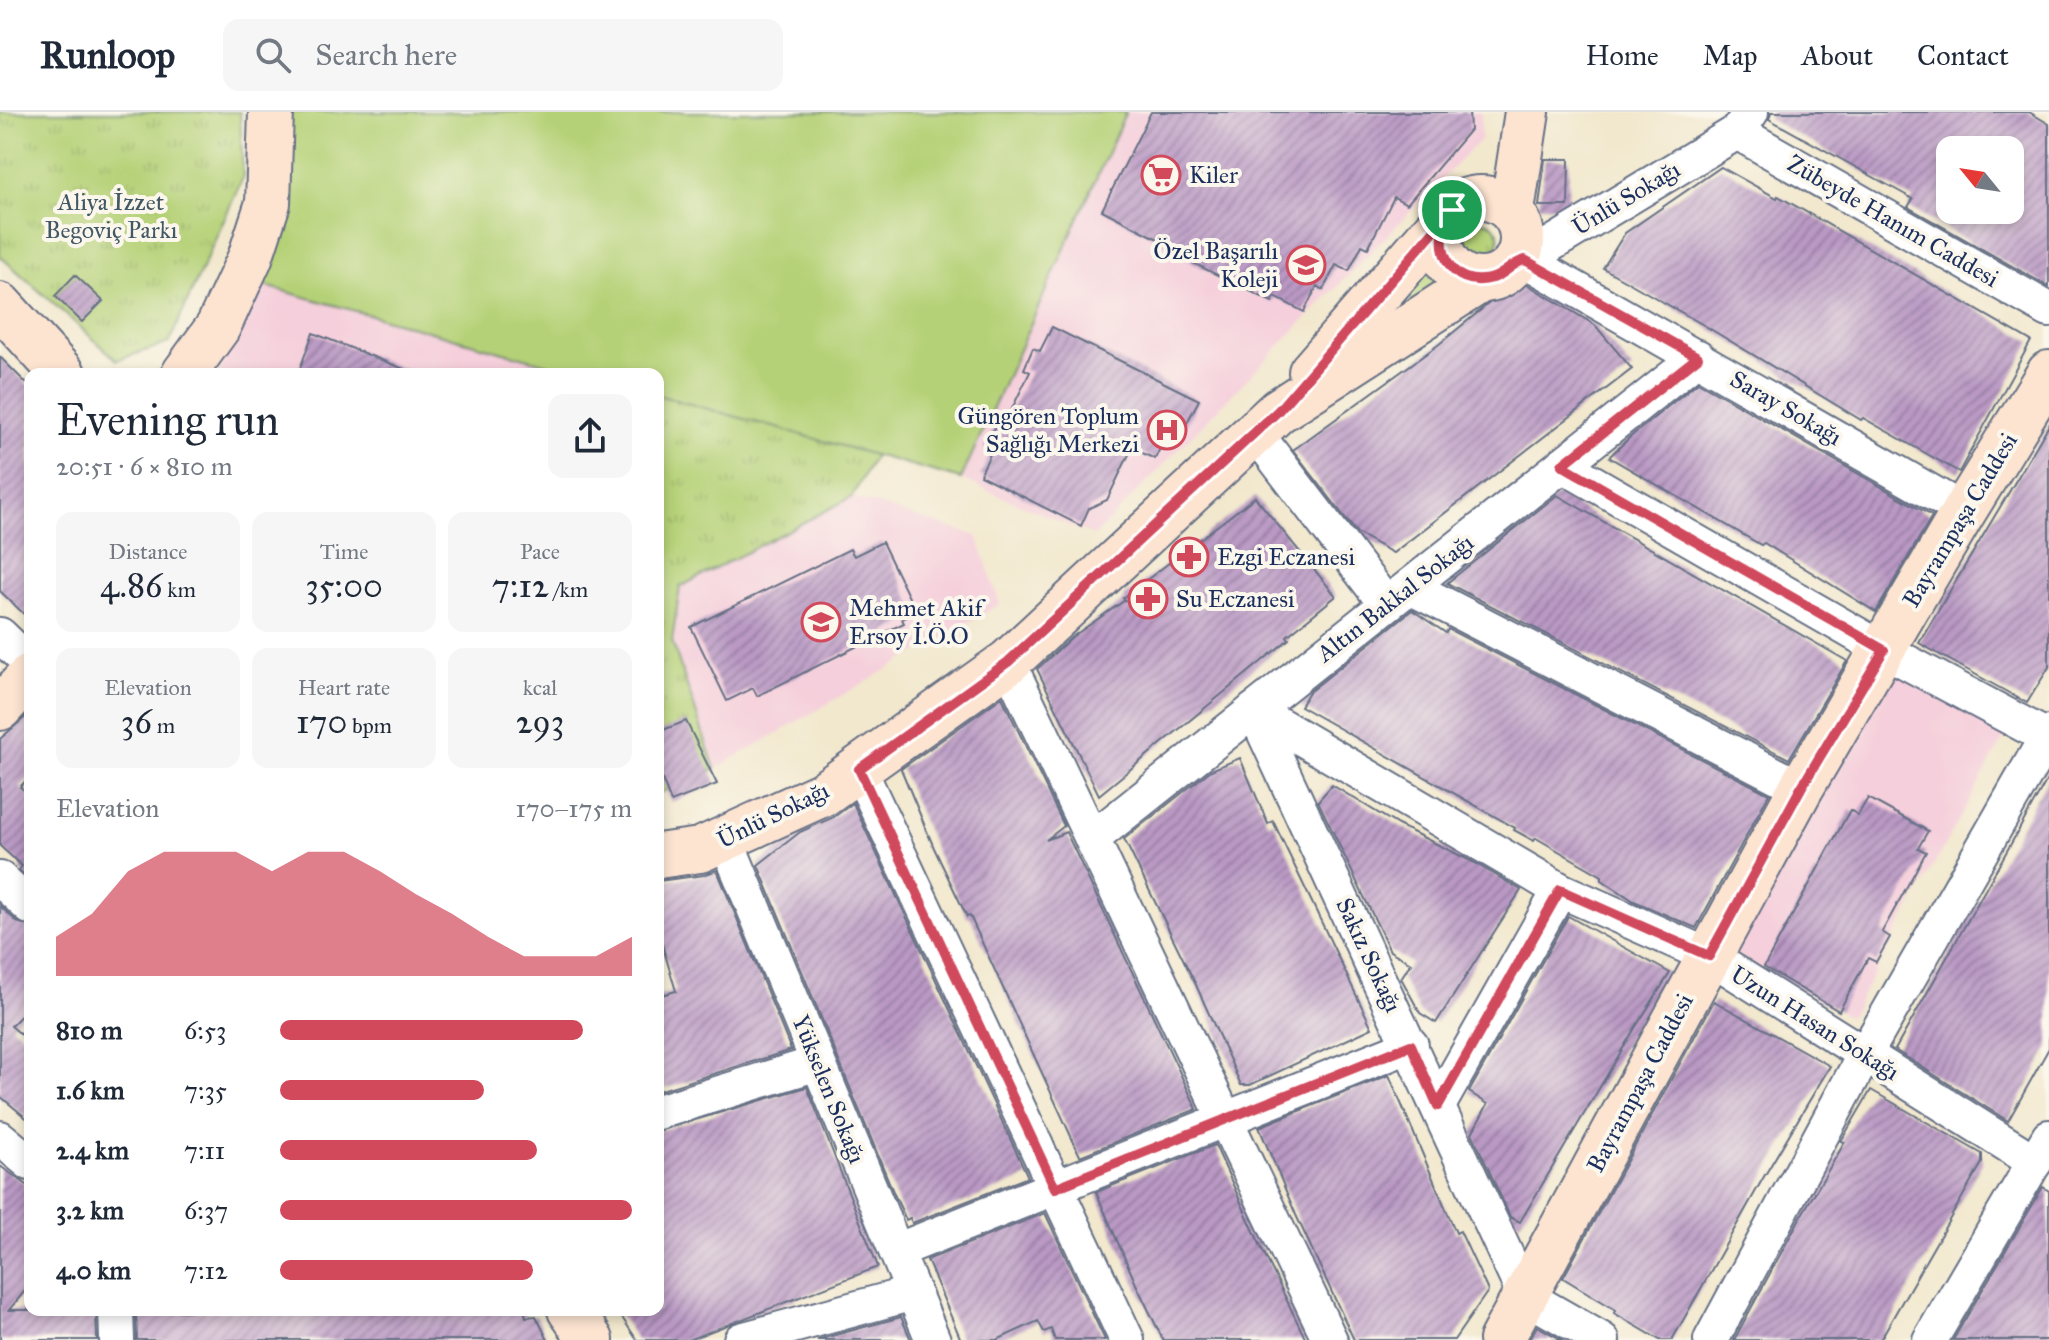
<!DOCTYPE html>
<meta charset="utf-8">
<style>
body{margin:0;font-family:"IM FELL Great Primer",serif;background:#f6f6f7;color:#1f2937;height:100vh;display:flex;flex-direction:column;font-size:30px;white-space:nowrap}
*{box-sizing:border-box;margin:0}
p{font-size:26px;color:#747a83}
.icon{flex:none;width:44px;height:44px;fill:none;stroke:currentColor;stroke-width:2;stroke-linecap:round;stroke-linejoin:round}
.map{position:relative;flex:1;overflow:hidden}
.panel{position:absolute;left:24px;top:256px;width:640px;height:948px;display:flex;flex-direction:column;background:#fff;border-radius:16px;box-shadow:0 4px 12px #0003}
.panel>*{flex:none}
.needle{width:52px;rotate:300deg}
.fabs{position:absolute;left:1936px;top:24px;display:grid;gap:16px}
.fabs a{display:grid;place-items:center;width:88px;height:88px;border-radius:16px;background:#fff;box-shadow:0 4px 12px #0003;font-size:40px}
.pin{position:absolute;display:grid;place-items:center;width:68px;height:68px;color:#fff;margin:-34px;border:4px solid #fff;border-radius:50%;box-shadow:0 2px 8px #0007}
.round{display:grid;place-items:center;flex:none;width:84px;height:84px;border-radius:16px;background:#f6f6f7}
.summary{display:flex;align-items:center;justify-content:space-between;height:136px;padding:0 32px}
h1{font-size:44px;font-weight:600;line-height:60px}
.metrics{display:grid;grid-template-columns:repeat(3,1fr);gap:12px;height:136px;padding:8px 32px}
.metrics div{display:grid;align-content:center;border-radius:16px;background:#f6f6f7;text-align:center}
.metrics b{font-size:34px;font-weight:600}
.metrics small{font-size:22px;font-weight:400}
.metrics p{font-size:22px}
.chart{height:224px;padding:16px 32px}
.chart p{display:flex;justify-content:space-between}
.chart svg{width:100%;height:144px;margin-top:8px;fill:#d1495b;opacity:.7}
ul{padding:0 32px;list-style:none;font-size:26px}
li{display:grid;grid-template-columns:128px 96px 1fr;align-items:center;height:60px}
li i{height:20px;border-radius:10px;background:#d1495b}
header{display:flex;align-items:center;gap:48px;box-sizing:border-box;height:112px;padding:0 40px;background:#fff;border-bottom:2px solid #e0e1e3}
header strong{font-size:38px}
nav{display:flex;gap:44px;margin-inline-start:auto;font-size:28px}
.search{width:560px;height:72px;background:#f6f6f7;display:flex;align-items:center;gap:20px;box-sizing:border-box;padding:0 28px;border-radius:16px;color:#747a83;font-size:30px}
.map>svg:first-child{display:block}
</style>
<header>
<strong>Runloop</strong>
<div class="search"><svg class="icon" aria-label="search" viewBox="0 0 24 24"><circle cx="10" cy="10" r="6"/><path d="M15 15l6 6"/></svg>Search here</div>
<nav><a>Home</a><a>Map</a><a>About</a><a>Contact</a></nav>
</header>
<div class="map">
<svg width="2049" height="1228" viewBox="0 0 2049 1228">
<defs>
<pattern id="grass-tufts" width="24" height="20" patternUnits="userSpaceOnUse" patternTransform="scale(2)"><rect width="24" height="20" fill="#b5d177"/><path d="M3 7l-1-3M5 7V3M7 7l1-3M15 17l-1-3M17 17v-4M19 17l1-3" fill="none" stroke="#9bb469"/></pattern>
<pattern id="building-hatch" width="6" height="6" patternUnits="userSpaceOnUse" patternTransform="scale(2)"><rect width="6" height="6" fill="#ba99c4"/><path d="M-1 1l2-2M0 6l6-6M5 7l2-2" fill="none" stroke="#967da2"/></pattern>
</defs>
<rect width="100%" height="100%" fill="#fbf7ec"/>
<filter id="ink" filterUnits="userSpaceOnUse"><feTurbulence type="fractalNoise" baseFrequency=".0125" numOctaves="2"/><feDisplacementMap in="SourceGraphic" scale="16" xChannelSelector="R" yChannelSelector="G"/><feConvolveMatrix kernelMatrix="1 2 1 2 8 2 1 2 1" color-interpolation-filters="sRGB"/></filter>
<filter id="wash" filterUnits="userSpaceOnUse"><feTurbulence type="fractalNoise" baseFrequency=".006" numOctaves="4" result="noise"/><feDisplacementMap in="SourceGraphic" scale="32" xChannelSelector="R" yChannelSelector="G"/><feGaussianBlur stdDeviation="1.8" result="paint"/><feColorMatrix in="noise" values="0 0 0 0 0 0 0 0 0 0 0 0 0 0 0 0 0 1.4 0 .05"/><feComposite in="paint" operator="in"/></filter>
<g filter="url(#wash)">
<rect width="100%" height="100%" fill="#f2e8ce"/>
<g fill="#f5cfdb">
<path d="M1126 0H1481V27L1094 424 961 367Z"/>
<path d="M251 170 583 262H219Z"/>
<path d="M852 385 977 424 1000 492 715 657 672 529 680 475Z"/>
<path d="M1887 556 2006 622 1850 905 1730 839Z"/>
</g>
<g fill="url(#grass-tufts)" stroke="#68806a" stroke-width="2">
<path d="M0 0H240L243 65 169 231 117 248 0 144Z"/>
<circle cx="1482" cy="126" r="17"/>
<path d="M1433 144 1445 160 1456 167 1312 269Z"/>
<path d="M658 283 875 343 852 385 680 475 672 529 715 657 658 682Z"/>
</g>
<path fill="#b5d177" stroke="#68806a" stroke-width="2" d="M284 0H1126L961 367 658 283V262H583L251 170Z"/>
<g id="blocks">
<g fill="url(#building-hatch)" fill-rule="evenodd">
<path d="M1151 0H1469L1470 18 1407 92 1394 85 1368 136 1362 133 1349 159 1336 153 1323 178 1317 174 1304 200 1275 185 1272 190 1189 149 1191 144 1102 98Z"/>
<path d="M1771 0H2029L2049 12V175L1908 95 1913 87 1769 7ZM1950 38H2010V98H1950Z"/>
<path d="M1545 47H1569L1568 94H1539Z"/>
<path d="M1721 55 1777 86 1778 84 2031 229 1959 360 1863 306 1861 308 1707 215 1603 156 1625 121Z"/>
<path d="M75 163 103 189 82 210 55 184Z"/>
<path d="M1515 170H1523L1595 213 1632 257 1393 441 1357 421 1293 338 1438 233Z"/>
<path d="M1052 215 1199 288 1179 326 1162 332 1155 347 1132 336 1107 388 1089 396 1081 414 980 363 991 340 984 336 995 315 1001 319 1030 260 1024 257 1033 236 1040 239Z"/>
<path d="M313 221 414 261V262H298Z"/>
<path d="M0 245 30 275V508L0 479Z"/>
<path d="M1698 270 1932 404 1876 500 1764 431 1761 433 1609 345 1629 326Z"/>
<path d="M2049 313V555L2027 591 1919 531Z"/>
<path d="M1557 383 1847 549 1789 647 1447 471Z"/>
<path d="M1255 385 1336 484 1287 524 1289 527 1099 683 1037 557 1072 525 1125 488 1123 486Z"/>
<path d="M882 430 916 500 902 507 904 511 757 584 753 576 727 589 691 515 850 437 854 444Z"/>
<path d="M1412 498 1446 521 1448 517 1769 682 1696 816 1634 789 1602 768V764L1536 726 1534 729 1514 718 1515 716 1300 594 1309 580Z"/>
<path d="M1002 585 1064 714 1046 728 1066 720 1197 997 1080 1044 970 804 967 805 934 736 901 657Z"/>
<path d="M30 601V664L20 675 30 683V768L19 758 22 754 0 734V627Z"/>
<path d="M686 609 717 672 671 690 658 657V620Z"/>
<path d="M1240 646 1268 712 1273 709 1372 916 1250 973H1241L1196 873 1124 727 1211 658Z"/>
<path d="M2049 664V936L2008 1009 1895 938Z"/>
<path d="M1332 673 1398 713 1473 750 1521 778 1436 911 1420 901 1401 866 1411 851 1390 839 1318 689Z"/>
<path d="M1868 686 1928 719 1918 736 1926 740 1882 820 1890 825 1876 850 1868 846 1839 899 1764 855 1850 698 1858 703Z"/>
<path d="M853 691 1028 1065 912 1111 910 1106 906 1108 894 1082 758 753 800 720 834 705Z"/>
<path d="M717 758 791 938 658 979V884L676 879 658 819V769L704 763Z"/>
<path d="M0 794 17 810 30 814V894L11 914 30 930V1009L0 984Z"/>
<path d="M1568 804 1670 861 1635 916 1520 1110 1510 1105 1472 1021 1488 992 1469 980Z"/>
<path d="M1714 889 1830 954 1762 1068 1672 1228H1660L1614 1201 1616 1198 1563 1166Z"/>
<path d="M1389 963 1456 1121 1460 1119 1488 1179 1454 1228H1354L1296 1103 1259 1015Z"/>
<path d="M807 975 878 1155 688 1228H637L617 1198H658V1019Z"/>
<path d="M1871 978 1982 1042V1051L1880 1228H1734L1801 1104 1845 1030 1841 1029Z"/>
<path d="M1215 1033 1262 1137 1306 1228H1163L1136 1172 1096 1080Z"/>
<path d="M0 1054 30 1075V1173L9 1198H96L97 1228H0Z"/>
<path d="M2043 1075 2049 1079V1228H1953Z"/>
<path d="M1045 1101 1105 1228H1055L1051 1217 1044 1220 1038 1209 997 1228H961L927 1148Z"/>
<path d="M524 1198 526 1205 536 1204 548 1228H137L136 1199Z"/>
<path d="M901 1205 911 1228H817Z"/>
<path d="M1537 1214 1562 1228H1529Z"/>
</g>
</g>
</g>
<g filter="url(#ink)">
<use href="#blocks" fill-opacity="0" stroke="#667085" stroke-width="2"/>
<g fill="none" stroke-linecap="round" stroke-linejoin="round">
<g stroke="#667085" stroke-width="38">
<g id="street">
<path d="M1737 20 2049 198"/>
<path d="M1525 148 1964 399"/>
<path d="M1515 151 1525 148 1737 20 1751 0"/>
<path d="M1254 319 1386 492"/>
<path d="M1562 353 1884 538 2049 626"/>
<path d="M1410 475 1801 676"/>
<path d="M0 523 30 552"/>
<path d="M1008 550 1330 1228"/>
<path d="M1254 598 1560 778 1709 844 2035 1050"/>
<path d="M1254 598 1525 1184 1602 1228"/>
<path d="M859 657 1127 1228"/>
<path d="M725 726 933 1228"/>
<path d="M1092 727 1698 245"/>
<path d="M0 767 30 795"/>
<path d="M1438 994 1560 778"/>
<path d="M658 1000 818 951"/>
<path d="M0 1026 30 1051"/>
<path d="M896 1139 1411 933"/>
<path d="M116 1198 117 1228"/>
<path d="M741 1228 913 1181"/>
<path d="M1711 1228 1865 942 2049 621"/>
<path d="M1930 1228 2049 1025"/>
</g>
</g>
<g stroke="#667085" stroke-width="48">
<g id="secondary">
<circle cx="1481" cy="127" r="41"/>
<path d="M1512 99 1527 0"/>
<path d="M0 193 63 262"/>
<path d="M1311 260 1452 98"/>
<path d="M184 262 218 215 250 146 268 91 271 0"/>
<path d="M0 596 30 564"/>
<path d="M658 744 700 738 823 682 1008 550 1278 299 1481 168"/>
<path d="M570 1198 591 1228"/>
<path d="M1501 1228 1801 676 1964 399 2049 261"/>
</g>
</g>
<use href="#street" stroke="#fff" stroke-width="34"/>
<use href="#secondary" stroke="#fde4d1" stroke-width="44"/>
</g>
</g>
<g fill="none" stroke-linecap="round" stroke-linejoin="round" filter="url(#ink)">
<g stroke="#fff" stroke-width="16">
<path id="route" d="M1452 98C1430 131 1448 179 1493 166 1505 162 1512 151 1525 148L1698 245 1562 353 1884 538 1801 676 1709 844 1560 778 1438 994 1411 933 1055 1076 859 657 1008 550 1278 299Z"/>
</g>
<use href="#route" stroke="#d1495b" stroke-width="10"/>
</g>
<defs>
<g id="supermarket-ring" transform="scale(2)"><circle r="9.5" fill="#fbf7ec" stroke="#d1495b" stroke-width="1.5"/><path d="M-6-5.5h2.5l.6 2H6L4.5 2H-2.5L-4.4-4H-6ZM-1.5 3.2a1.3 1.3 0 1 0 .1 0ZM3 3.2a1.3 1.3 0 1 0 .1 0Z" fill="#d1495b"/></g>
<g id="school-ring" transform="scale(2)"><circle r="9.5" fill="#fbf7ec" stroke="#d1495b" stroke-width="1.5"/><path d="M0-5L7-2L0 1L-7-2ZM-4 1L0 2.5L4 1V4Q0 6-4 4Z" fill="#d1495b"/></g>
<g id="hospital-ring" transform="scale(2)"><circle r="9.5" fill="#fbf7ec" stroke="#d1495b" stroke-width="1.5"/><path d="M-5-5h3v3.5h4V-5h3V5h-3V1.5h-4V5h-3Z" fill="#d1495b"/></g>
<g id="pharmacy-ring" transform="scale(2)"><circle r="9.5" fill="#fbf7ec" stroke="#d1495b" stroke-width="1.5"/><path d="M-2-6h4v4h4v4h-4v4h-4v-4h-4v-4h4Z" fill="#d1495b"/></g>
</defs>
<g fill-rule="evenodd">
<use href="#supermarket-ring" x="1161" y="63"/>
<use href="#school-ring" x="1306" y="153"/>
<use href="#hospital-ring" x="1167" y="318"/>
<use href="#pharmacy-ring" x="1189" y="445"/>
<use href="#pharmacy-ring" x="1148" y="487"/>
<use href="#school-ring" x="821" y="510"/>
</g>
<g text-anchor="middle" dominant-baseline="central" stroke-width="8" stroke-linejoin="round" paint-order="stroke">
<g font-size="24" fill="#1b2f5e" stroke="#fbf7ec" text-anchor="start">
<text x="1189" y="63">Kiler</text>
<text x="1278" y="139" text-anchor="end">Özel Başarılı<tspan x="1278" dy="28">Koleji</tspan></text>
<text x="1139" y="304" text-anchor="end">Güngören Toplum<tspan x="1139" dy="28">Sağlığı Merkezi</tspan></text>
<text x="1217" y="445">Ezgi Eczanesi</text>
<text x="1176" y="487">Su Eczanesi</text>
<text x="849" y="496">Mehmet Akif<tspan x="849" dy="28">Ersoy İ.Ö.O</tspan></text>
</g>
<g font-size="24" fill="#1b2f5e" stroke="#fbf7ec">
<text transform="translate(1626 86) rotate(-31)">Ünlü Sokağı</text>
<text transform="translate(1893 109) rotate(30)">Zübeyde Hanım Caddesi</text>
<text transform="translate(1786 296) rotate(30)">Saray Sokağı</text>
<text transform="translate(1960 408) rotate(-59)">Bayrampaşa Caddesi</text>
<text transform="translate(1395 486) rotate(-38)">Altın Bakkal Sokağı</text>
<text transform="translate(773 703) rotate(-26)">Ünlü Sokağı</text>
<text transform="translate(1369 843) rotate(65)">Sakız Sokağı</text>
<text transform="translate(1815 911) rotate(32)">Uzun Hasan Sokağı</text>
<text transform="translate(1640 971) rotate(-62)">Bayrampaşa Caddesi</text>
<text transform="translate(829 977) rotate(68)">Yükselen Sokağı</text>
</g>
<g font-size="24" fill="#425864" stroke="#fbf7ec">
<text x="111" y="90">Aliya İzzet<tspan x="111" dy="28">Begoviç Parkı</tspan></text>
</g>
</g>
</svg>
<div class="fabs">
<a><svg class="needle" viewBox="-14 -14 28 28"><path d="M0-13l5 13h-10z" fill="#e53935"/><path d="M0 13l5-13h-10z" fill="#747a83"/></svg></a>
</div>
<div class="pin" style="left:1452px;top:98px;background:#1e9e55"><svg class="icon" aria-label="arrive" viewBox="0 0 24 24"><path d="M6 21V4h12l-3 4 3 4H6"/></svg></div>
<section class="panel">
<div class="summary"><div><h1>Evening run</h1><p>20:51 · 6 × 810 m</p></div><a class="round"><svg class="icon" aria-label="share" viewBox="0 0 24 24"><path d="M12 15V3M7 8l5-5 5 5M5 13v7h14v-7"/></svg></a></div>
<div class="metrics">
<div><p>Distance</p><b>4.86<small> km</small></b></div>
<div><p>Time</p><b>35:00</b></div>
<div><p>Pace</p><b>7:12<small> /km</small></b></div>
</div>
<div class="metrics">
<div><p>Elevation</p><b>36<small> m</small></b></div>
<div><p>Heart rate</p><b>170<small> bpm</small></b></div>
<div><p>kcal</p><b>293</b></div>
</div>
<div class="chart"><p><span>Elevation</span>170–175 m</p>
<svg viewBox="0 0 160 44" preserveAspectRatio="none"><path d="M0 44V32L10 25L20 12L30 6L40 6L50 6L60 12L70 6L80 6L90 12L100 19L110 25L120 32L130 38L140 38L150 38L160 32V44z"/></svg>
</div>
<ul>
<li><b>810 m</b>6:53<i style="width:86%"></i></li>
<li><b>1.6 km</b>7:35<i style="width:58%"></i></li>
<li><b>2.4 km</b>7:11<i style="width:73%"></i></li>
<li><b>3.2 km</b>6:37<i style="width:100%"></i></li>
<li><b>4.0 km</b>7:12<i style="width:72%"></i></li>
</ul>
</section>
</div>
